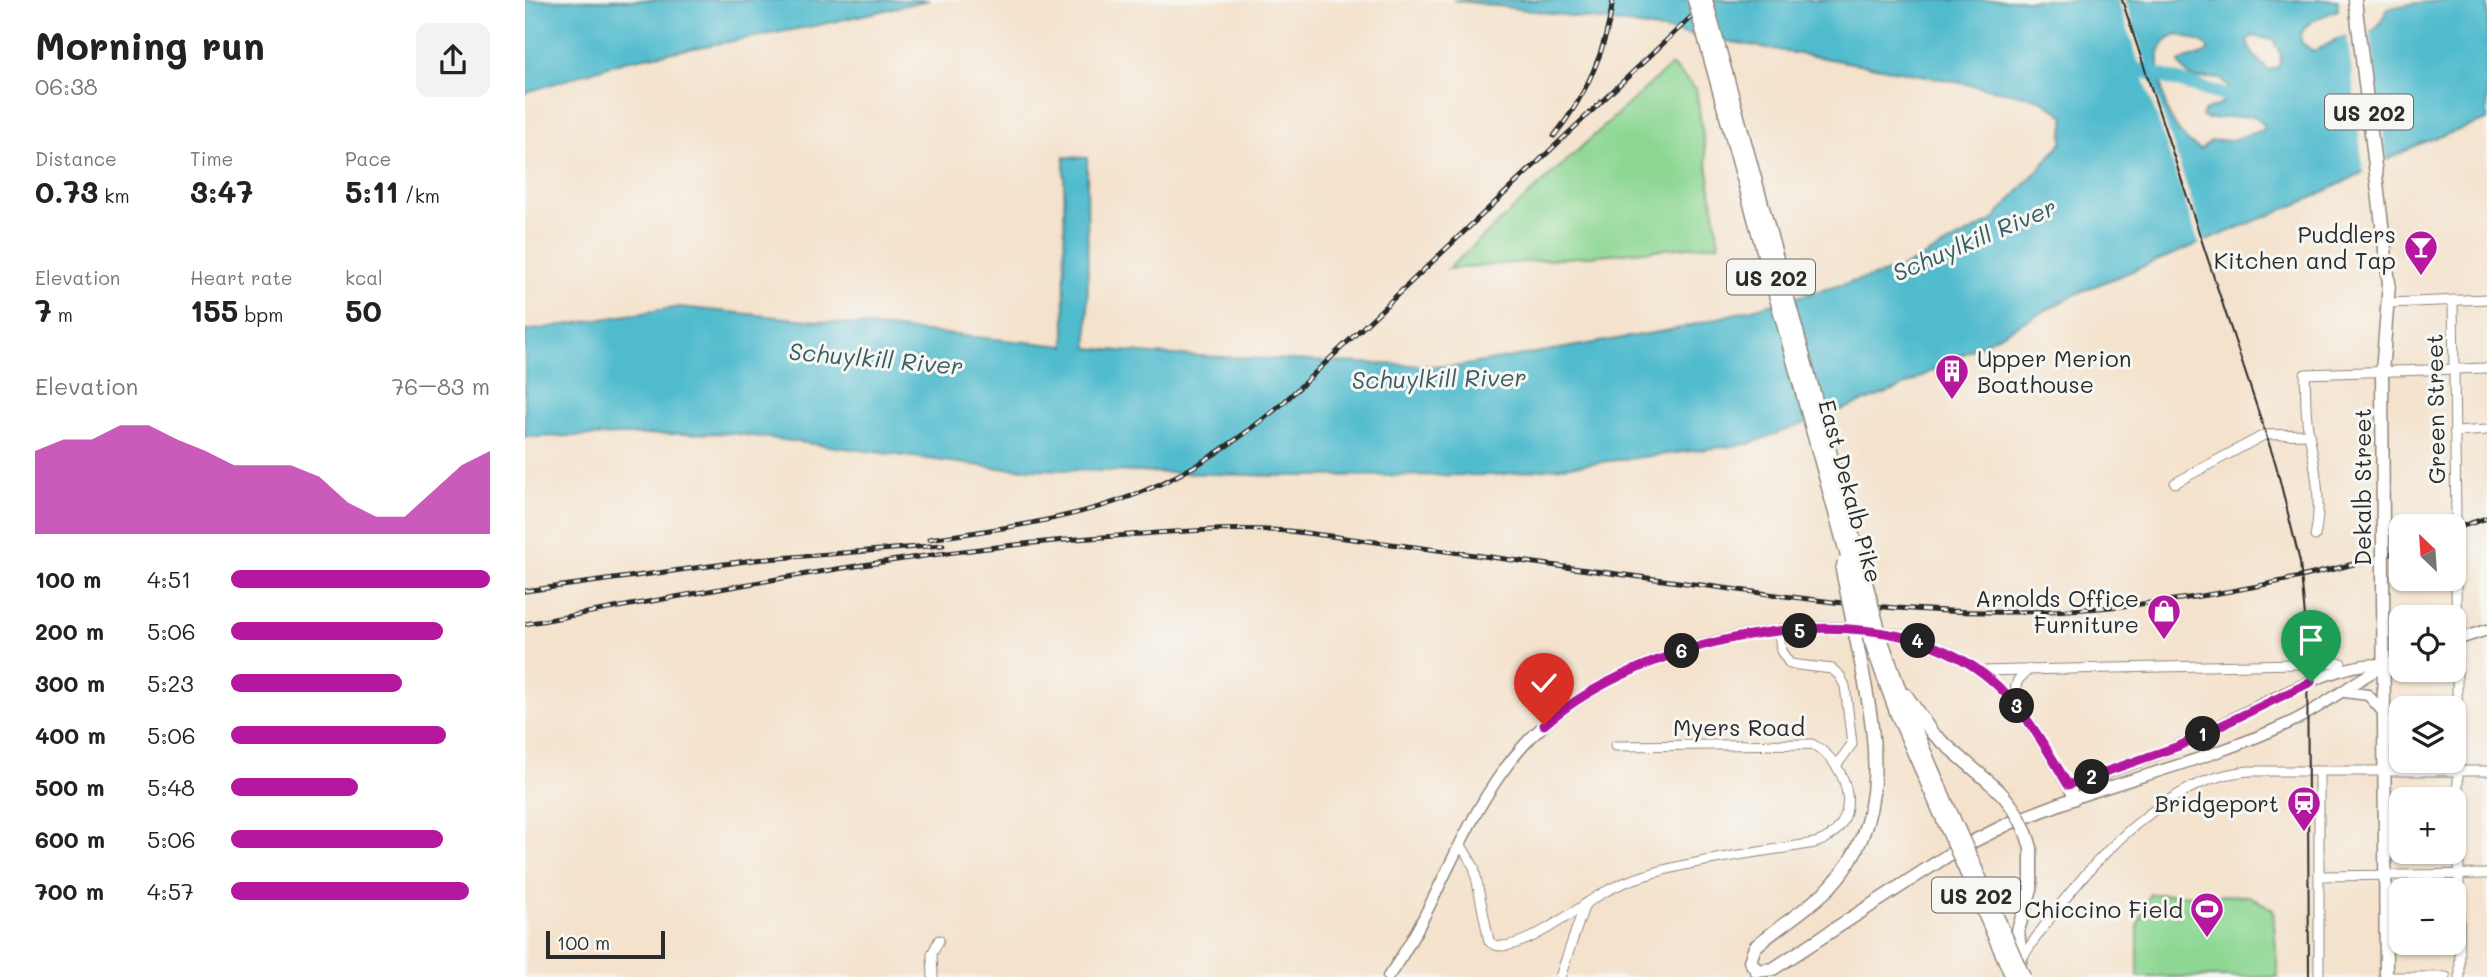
<!DOCTYPE html>
<meta charset="utf-8">
<style>
body{margin:0;font-family:Mali,sans-serif;background:#f2f2f2;color:#222;height:100vh;display:flex;flex-direction:column;font-size:26px;white-space:nowrap}
*{box-sizing:border-box;margin:0}
p{font-size:23px;color:#767676}
.icon{flex:none;width:38px;height:38px;fill:none;stroke:currentColor;stroke-width:2;stroke-linecap:round;stroke-linejoin:round}
.map{position:relative;flex:1;overflow:hidden}
.details{display:flex;flex-direction:column;background:#fff;width:525px}
.details>*{flex:none}
.needle{width:46px;rotate:335deg}
.fabs{position:absolute;left:1864px;top:514px;display:grid;gap:14px}
.fabs a{display:grid;place-items:center;width:77px;height:77px;border-radius:14px;background:#fff;box-shadow:0 2px 5px #0004;font-size:35px}
.scale{position:absolute;left:21px;bottom:18px;width:119px;box-sizing:border-box;padding-left:7px;border:4px solid #2b2b2b;border-top:0;font-size:19px;line-height:24px;white-space:nowrap;color:#2b2b2b;-webkit-text-stroke:5px #f6f6f2;paint-order:stroke}
.pin{position:absolute;display:grid;place-items:center;width:60px;height:60px;color:#fff;margin:-72px -30px;border-radius:50% 50% 50% 0;rotate:-45deg;box-shadow:0 0 7px #0007}
.pin .icon{rotate:45deg}
.km{position:absolute;width:35px;height:35px;margin:-18px;border-radius:50%;background:#222;color:#fff;font-size:19px;line-height:35px;text-align:center}
.round{display:grid;place-items:center;flex:none;width:74px;height:74px;border-radius:14px;background:#f2f2f2}
.overview{display:flex;align-items:center;justify-content:space-between;height:119px;padding:0 35px}
h1{font-size:38px;font-weight:800;line-height:52px}
.stats{display:grid;grid-template-columns:repeat(3,1fr);gap:10px;height:119px;padding:7px 35px}
.stats div{display:grid;align-content:center}
.stats b{font-size:30px;font-weight:800}
.stats small{font-size:19px;font-weight:400}
.stats p{font-size:19px}
.chart{height:196px;padding:14px 35px}
.chart p{display:flex;justify-content:space-between}
.chart svg{width:100%;height:126px;margin-top:7px;fill:#b5179e;opacity:.7}
ul{padding:0 35px;list-style:none;font-size:23px}
li{display:grid;grid-template-columns:112px 84px 1fr;align-items:center;height:52px}
li i{height:18px;border-radius:9px;background:#b5179e}
main{display:flex;flex:1;min-height:0}
.map>svg:first-child{display:block}
</style>
<main>
<section class="details">
<div class="overview"><div><h1>Morning run</h1><p>06:38</p></div><a class="round"><svg class="icon" aria-label="share" viewBox="0 0 24 24"><path d="M12 15V3M7 8l5-5 5 5M5 13v7h14v-7"/></svg></a></div>
<div class="stats">
<div><p>Distance</p><b>0.73<small> km</small></b></div>
<div><p>Time</p><b>3:47</b></div>
<div><p>Pace</p><b>5:11<small> /km</small></b></div>
</div>
<div class="stats">
<div><p>Elevation</p><b>7<small> m</small></b></div>
<div><p>Heart rate</p><b>155<small> bpm</small></b></div>
<div><p>kcal</p><b>50</b></div>
</div>
<div class="chart"><p><span>Elevation</span>76–83 m</p>
<svg viewBox="0 0 160 44" preserveAspectRatio="none"><path d="M0 44V15L10 11L20 11L30 6L40 6L50 11L60 15L70 20L80 20L90 20L100 24L110 33L120 38L130 38L140 29L150 20L160 15V44z"/></svg>
</div>
<ul>
<li><b>100 m</b>4:51<i style="width:100%"></i></li>
<li><b>200 m</b>5:06<i style="width:82%"></i></li>
<li><b>300 m</b>5:23<i style="width:66%"></i></li>
<li><b>400 m</b>5:06<i style="width:83%"></i></li>
<li><b>500 m</b>5:48<i style="width:49%"></i></li>
<li><b>600 m</b>5:06<i style="width:82%"></i></li>
<li><b>700 m</b>4:57<i style="width:92%"></i></li>
</ul>
</section>
<div class="map">
<svg width="1962" height="977" viewBox="0 0 1962 977">
<rect width="100%" height="100%" fill="#f6f6f2"/>
<filter id="ink" filterUnits="userSpaceOnUse"><feTurbulence type="fractalNoise" baseFrequency=".0143" numOctaves="2"/><feDisplacementMap in="SourceGraphic" scale="14" xChannelSelector="R" yChannelSelector="G"/><feConvolveMatrix kernelMatrix="1 2 1 2 8 2 1 2 1" color-interpolation-filters="sRGB"/></filter>
<filter id="wash" filterUnits="userSpaceOnUse"><feTurbulence type="fractalNoise" baseFrequency=".00686" numOctaves="4" result="noise"/><feDisplacementMap in="SourceGraphic" scale="28" xChannelSelector="R" yChannelSelector="G"/><feGaussianBlur stdDeviation="1.57" result="paint"/><feColorMatrix in="noise" values="0 0 0 0 0 0 0 0 0 0 0 0 0 0 0 0 0 1.4 0 .05"/><feComposite in="paint" operator="in"/></filter>
<g filter="url(#wash)">
<rect width="100%" height="100%" fill="#f4e2cc"/>
<g fill="#8dd793" stroke="#5c815f" stroke-width="2">
<path d="M1146 65 1171 89 1194 244 923 269Z"/>
<path d="M1625 894 1724 896 1748 909 1753 977H1613V925Z"/>
</g>
<g fill="#51bbce" stroke="#3e737c" stroke-width="2" fill-rule="evenodd">
<path d="M0 0H404L294 25 99 61 0 93Z"/>
<path d="M928 0H1813V10C1799 16 1772 23 1776 42L1787 51C1798 49 1803 43 1813 39 1839 27 1846 47 1862 9 1892 0 1930 0 1962 0V120L1894 144 1787 198 1555 292 1373 389 1223 444 972 475 758 476 472 468 205 433 0 437V331L155 307 540 346 539 157 562 158 563 348 628 354 929 367 1156 328 1375 269 1467 221 1537 143 1540 116 1515 99 1396 75 1097 23ZM1654 34 1680 44 1684 50C1676 59 1663 54 1654 63 1670 88 1674 74 1696 79L1709 94 1701 102 1679 111 1677 117 1683 119 1729 116 1739 125 1737 130 1707 140 1686 141 1675 150C1650 135 1639 110 1636 82 1633 60 1628 43 1654 34ZM1727 36 1748 40 1756 55 1754 67 1744 71C1735 62 1725 54 1722 42Z"/>
</g>
<g fill="#f4e2cc">
<path d="M1593 0H1600L1652 157 1681 245 1675 247Z"/>
<path d="M1845 29 1862 164 1839 176 1822 34Z"/>
</g>
<g fill="none" stroke-linecap="round" stroke-linejoin="round">
<path stroke="#51bbce" stroke-width="14" d="M1617 70 1725 103"/>
</g>
</g>
<g filter="url(#ink)">
<g fill="none" stroke-linecap="round" stroke-linejoin="round">
<g stroke="#90867c" stroke-width="11">
<g id="minor">
<path d="M1928 300 1931 518"/>
<path d="M1864 303 1962 299"/>
<path d="M1930 432 1962 430"/>
<path d="M1650 483 1739 435 1784 434"/>
<path d="M1790 536C1798 501 1789 463 1783 428 1780 411 1781 391 1780 374L1962 368"/>
<path d="M1931 578 1935 977"/>
<path d="M1254 632 1256 651 1265 664 1307 669 1315 676 1320 686 1327 744 1311 766"/>
<path d="M1455 671 1816 663"/>
<path d="M1487 699 1493 680 1504 669"/>
<path d="M1794 772V977"/>
<path d="M936 845 949 867 964 941C983 963 1055 906 1076 894 1128 863 1228 854 1290 843 1340 828 1327 765 1287 744L1090 746"/>
<path d="M1794 876 1962 874"/>
<path d="M1495 961C1544 887 1631 777 1725 771H1962"/>
<path d="M408 977 407 954 414 940"/>
<path d="M1035 977 1060 904"/>
<path d="M1861 977H1921"/>
</g>
</g>
<g stroke="#90867c" stroke-width="13">
<g id="major">
<path d="M1928 641 1962 630"/>
<path d="M1820 692 1843 695 1859 713"/>
<path d="M1543 785C1580 773 1618 761 1655 745 1701 725 1812 657 1858 665"/>
<path d="M863 977C915 904 938 812 999 745 1091 643 1322 587 1443 663 1494 695 1521 748 1550 798 1621 774 1696 755 1764 723 1802 706 1838 672 1876 659"/>
</g>
</g>
<g stroke="#90867c" stroke-width="15">
<g id="highway">
<path d="M1830 0 1864 283 1857 373 1858 531"/>
<path d="M1858 591 1861 977"/>
<path d="M1331 638C1348 724 1372 815 1305 887 1282 910 1254 926 1230 947L1225 961 1232 971 1248 969 1431 850 1485 823 1550 798"/>
<path d="M1345 640 1371 712 1415 813"/>
<path d="M1357 641 1382 710 1424 808"/>
<path d="M1381 695 1407 733 1464 782"/>
<path d="M1496 959 1493 930 1506 889V848"/>
</g>
</g>
<use href="#minor" stroke="#fff" stroke-width="9"/>
<use href="#major" stroke="#fff" stroke-width="10"/>
<use href="#highway" stroke="#fff" stroke-width="12"/>
<path stroke="#2b2b2b" stroke-width="2" d="M1597 0 1751 465 1775 562 1782 639 1784 977"/>
<g stroke="#2b2b2b" stroke-width="5">
<g id="rail">
<path d="M1029 136C1061 96 1081 51 1088 0"/>
<path d="M1928 529 1962 518"/>
<path d="M404 539C554 518 639 504 758 403L1184 0"/>
<path d="M0 591 229 560 418 545"/>
<path d="M0 624C192 590 383 551 578 537 640 532 702 527 764 531 896 547 1029 566 1161 583 1271 598 1381 614 1493 612 1622 610 1752 587 1876 551"/>
</g>
</g>
<use href="#rail" stroke="#f6f6f2" stroke-width="2.5" stroke-dasharray="8" stroke-linecap="butt"/>
<g stroke="#90867c" stroke-width="15" stroke-linecap="butt">
<g id="highway-bridge">
<path d="M1169 0 1345 640"/>
<path d="M1181 0 1357 641"/>
<path d="M1858 531V591"/>
<path d="M1319 562 1317 570 1331 638"/>
<path d="M1464 782C1486 800 1499 821 1506 848"/>
<path d="M1424 808 1499 977"/>
<path d="M1415 813 1487 977"/>
</g>
</g>
<use href="#highway-bridge" stroke="#fff" stroke-width="12"/>
</g>
</g>
<g fill="none" stroke-linecap="round" stroke-linejoin="round" filter="url(#ink)">
<g stroke="#fff" stroke-width="14">
<path id="route" d="M1019 725C1116 640 1327 591 1443 663 1490 692 1516 739 1543 785L1654 746 1786 682"/>
</g>
<use href="#route" stroke="#b5179e" stroke-width="9"/>
</g>
<defs>
<g id="bar-pin" transform="scale(1.75)"><path d="M0 17L-7.5 6A9.5 9.5 0 1 1 7.5 6Z" fill="#b5179e" stroke="#f6f6f2"/><path d="M-6-5H6L.8 .8V4.5H3.5V6h-7V4.5H-.8V.8Z" fill="#fff"/></g>
<g id="building-pin" transform="scale(1.75)"><path d="M0 17L-7.5 6A9.5 9.5 0 1 1 7.5 6Z" fill="#b5179e" stroke="#f6f6f2"/><path d="M-4-6H4V6H1V3H-1V6H-4ZM-2.5-4.3h1.7v1.8h-1.7ZM.8-4.3h1.7v1.8H.8ZM-2.5-1h1.7V.8h-1.7ZM.8-1h1.7V.8H.8Z" fill="#fff"/></g>
<g id="shop-pin" transform="scale(1.75)"><path d="M0 17L-7.5 6A9.5 9.5 0 1 1 7.5 6Z" fill="#b5179e" stroke="#f6f6f2"/><path d="M-5-2.5h2.3a2.7 3.5 0 0 1 5.4 0H5L5.5 6h-11ZM-1.5-2.5h3a1.5 2.3 0 0 0-3 0Z" fill="#fff"/></g>
<g id="station-pin" transform="scale(1.75)"><path d="M0 17L-7.5 6A9.5 9.5 0 1 1 7.5 6Z" fill="#b5179e" stroke="#f6f6f2"/><path d="M-3-6H3Q5-6 5-4V2Q5 4 3 4L4.5 6H3L1.5 4h-3L-3 6H-4.5L-3 4Q-5 4-5 2V-4Q-5-6-3-6ZM-3.5-4v3h7v-3ZM-3.5 1v1.5H-2V1ZM2 1v1.5H3.5V1Z" fill="#fff"/></g>
<g id="stadium-pin" transform="scale(1.75)"><path d="M0 17L-7.5 6A9.5 9.5 0 1 1 7.5 6Z" fill="#b5179e" stroke="#f6f6f2"/><path d="M0-5a6.5 5 0 1 0 0 10a6.5 5 0 1 0 0-10ZM-3.5-1.8h7v3.6h-7Z" fill="#fff"/></g>
</defs>
<g fill-rule="evenodd">
<use href="#bar-pin" x="1896" y="247"/>
<use href="#building-pin" x="1427" y="371"/>
<use href="#shop-pin" x="1639" y="611"/>
<use href="#station-pin" x="1779" y="803"/>
<use href="#stadium-pin" x="1682" y="909"/>
</g>
<g text-anchor="middle" dominant-baseline="central" stroke-width="6" stroke-linejoin="round" paint-order="stroke">
<g fill="#f6f6f2" stroke="#686867" stroke-width="2">
<rect x="1800" y="94.5" width="88" height="35" rx="5"/>
<rect x="1202" y="259.5" width="88" height="35" rx="5"/>
<rect x="1407" y="877.5" width="88" height="35" rx="5"/>
</g>
<g font-size="21" font-weight="bold" fill="#2b2b2b">
<text x="1844" y="112">US 202</text>
<text x="1246" y="277">US 202</text>
<text x="1451" y="895">US 202</text>
</g>
<g font-size="23" fill="#2b2b2b" stroke="#f6f6f2" text-anchor="end">
<text x="1871" y="234">Puddlers<tspan x="1871" dy="26">Kitchen and Tap</tspan></text>
<text x="1452" y="358" text-anchor="start">Upper Merion<tspan x="1452" dy="26">Boathouse</tspan></text>
<text x="1614" y="598">Arnolds Office<tspan x="1614" dy="26">Furniture</tspan></text>
<text x="1754" y="803">Bridgeport</text>
<text x="1658" y="909">Chiccino Field</text>
</g>
<g font-size="23" fill="#2b2b2b" stroke="#f6f6f2">
<text transform="translate(1910 409) rotate(-91)">Green Street</text>
<text transform="translate(1837 487) rotate(-90)">Dekalb Street</text>
<text transform="translate(1326 491) rotate(75)">East Dekalb Pike</text>
<text x="1214" y="727">Myers Road</text>
</g>
<g font-size="24" font-style="italic" fill="#385d64" stroke="#f6f6f2">
<text transform="translate(1449 239) rotate(-23)">Schuylkill River</text>
<text transform="translate(351 358) rotate(5)">Schuylkill River</text>
<text transform="translate(914 378) rotate(-1)">Schuylkill River</text>
</g>
</g>
</svg>
<div class="fabs">
<a><svg class="needle" viewBox="-14 -14 28 28"><path d="M0-13l5 13h-10z" fill="#e53935"/><path d="M0 13l5-13h-10z" fill="#767676"/></svg></a>
<a><svg class="icon" aria-label="locate" viewBox="0 0 24 24"><circle cx="12" cy="12" r="6"/><path d="M12 2v4M12 18v4M2 12h4M18 12h4"/></svg></a>
<a><svg class="icon" aria-label="layers" viewBox="0 0 24 24"><path d="M12 4l9 5-9 5-9-5zM3 14l9 5 9-5"/></svg></a>
<a>+</a>
<a>−</a>
</div>
<div class="scale">100 m</div>
<div class="pin" style="left:1786px;top:682px;background:#1e9e55"><svg class="icon" aria-label="arrive" viewBox="0 0 24 24"><path d="M6 21V4h12l-3 4 3 4H6"/></svg></div>
<div class="pin" style="left:1019px;top:725px;background:#d93025"><svg class="icon" aria-label="check" viewBox="0 0 24 24"><path d="M5 12l5 5 9-10"/></svg></div>
<b class="km" style="left:1678px;top:734px">1</b>
<b class="km" style="left:1567px;top:777px">2</b>
<b class="km" style="left:1492px;top:706px">3</b>
<b class="km" style="left:1393px;top:641px">4</b>
<b class="km" style="left:1275px;top:631px">5</b>
<b class="km" style="left:1157px;top:651px">6</b>
</div>
</main>
